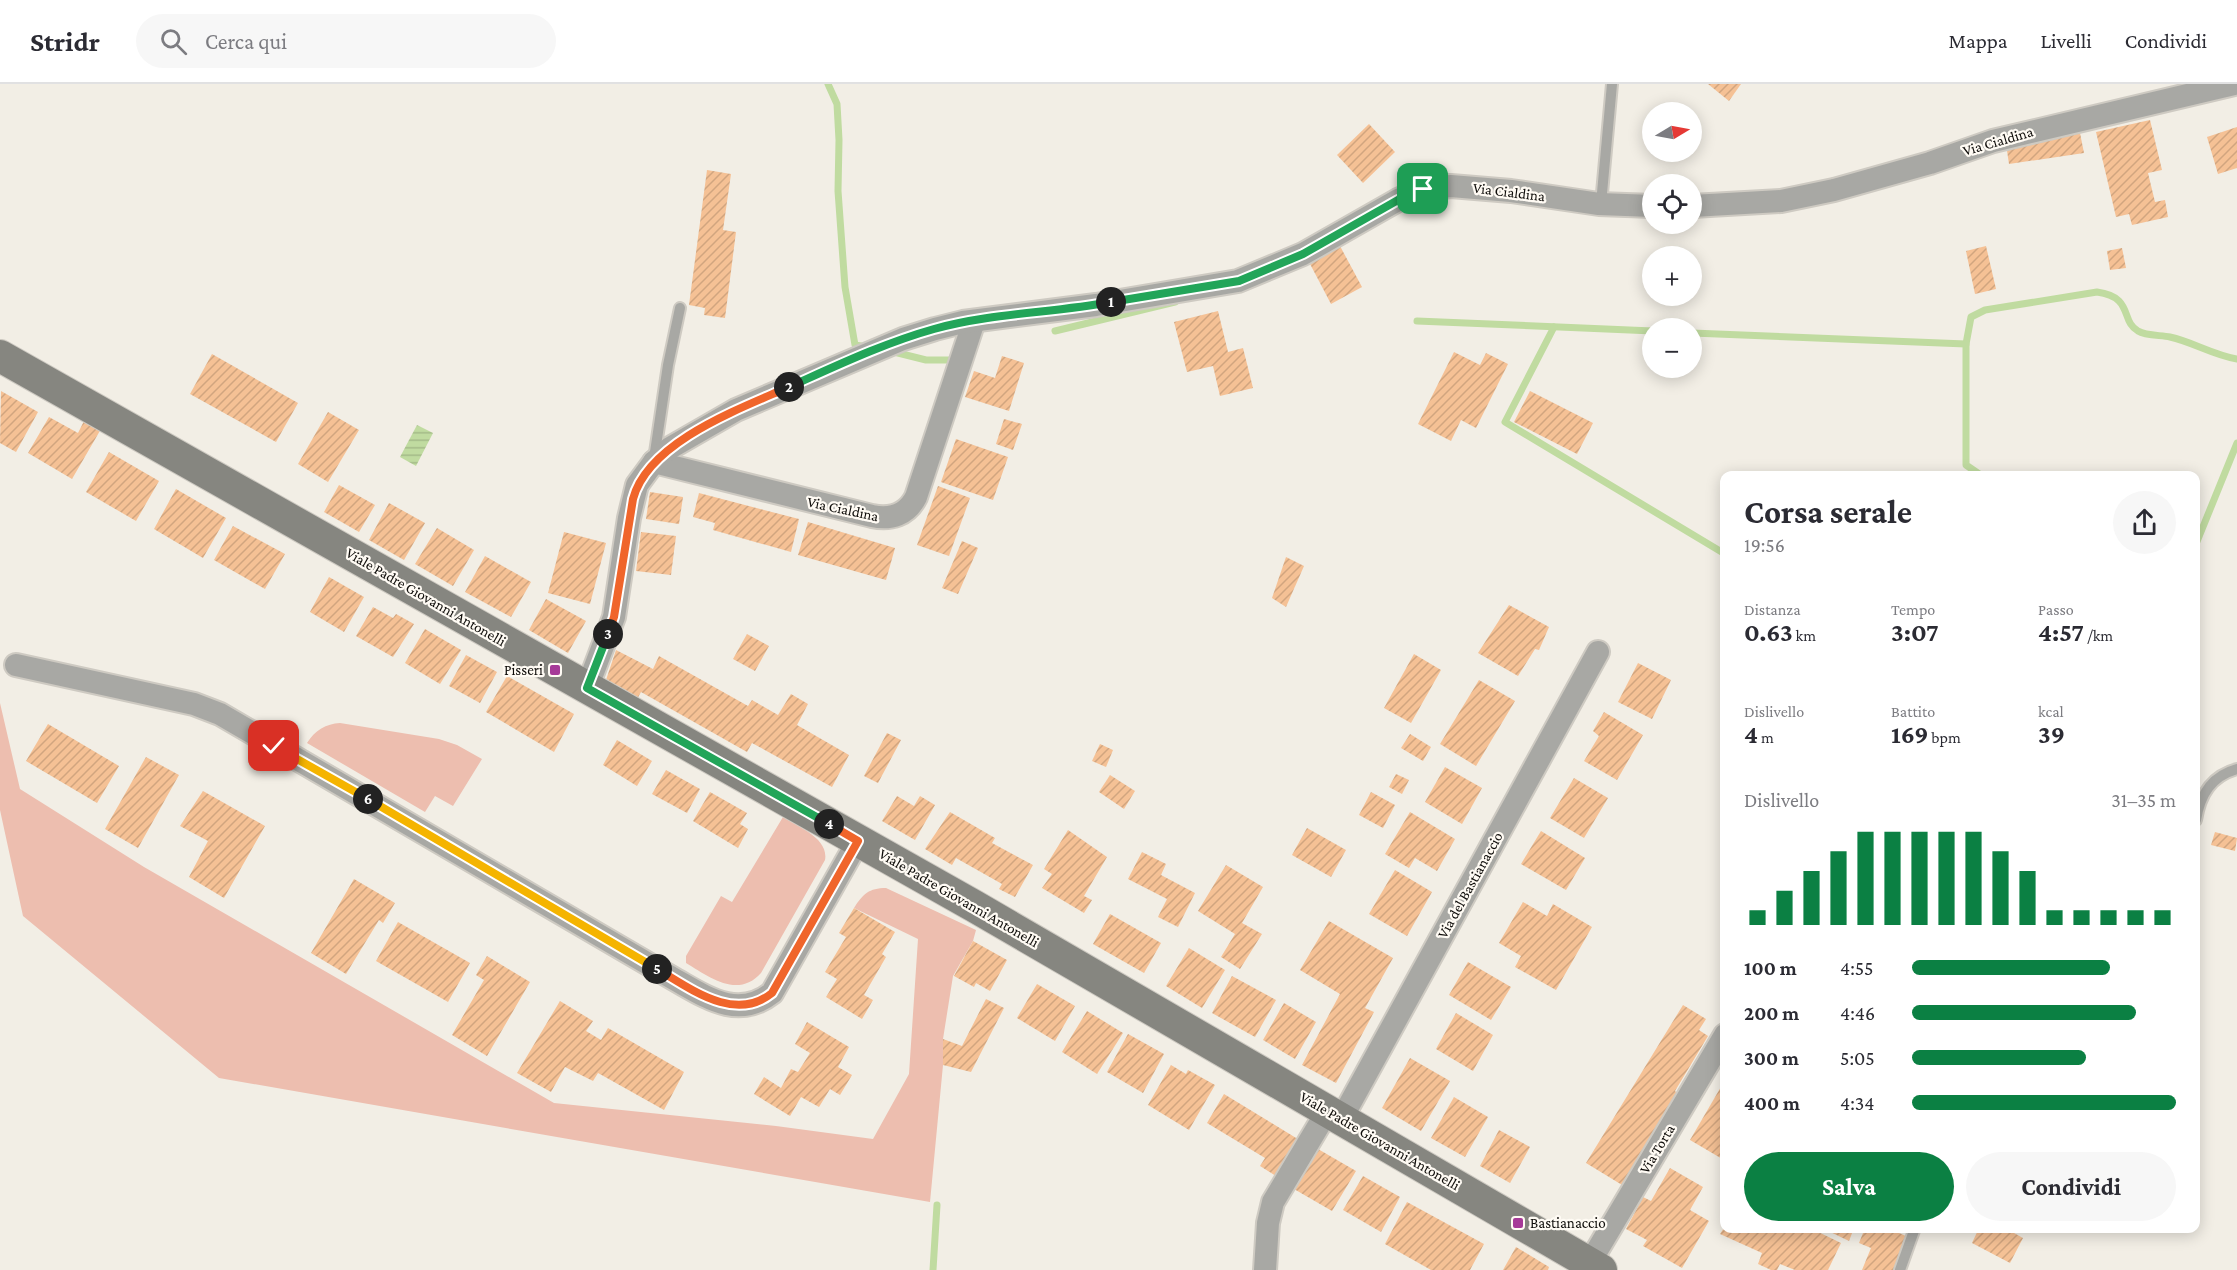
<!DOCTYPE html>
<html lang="it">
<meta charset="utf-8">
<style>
body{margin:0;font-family:"Crimson Pro",serif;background:#f7f7f7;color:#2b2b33;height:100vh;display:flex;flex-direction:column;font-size:22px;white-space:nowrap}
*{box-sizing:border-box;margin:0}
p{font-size:20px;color:#7c7c81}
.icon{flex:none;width:33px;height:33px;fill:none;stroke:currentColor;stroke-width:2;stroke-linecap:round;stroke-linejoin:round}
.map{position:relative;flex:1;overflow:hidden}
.side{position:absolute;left:1720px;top:387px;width:480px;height:762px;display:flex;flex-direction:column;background:#fff;border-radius:12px;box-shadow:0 3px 15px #0003}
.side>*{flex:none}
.needle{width:39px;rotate:80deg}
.tools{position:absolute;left:1642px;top:18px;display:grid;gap:12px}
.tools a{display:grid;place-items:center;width:60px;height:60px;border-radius:50%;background:#fff;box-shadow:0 3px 15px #0003;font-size:30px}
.pin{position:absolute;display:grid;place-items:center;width:51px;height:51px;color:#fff;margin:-26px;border-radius:12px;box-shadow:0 3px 9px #0006}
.km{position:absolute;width:30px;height:30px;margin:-15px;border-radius:50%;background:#222;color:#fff;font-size:16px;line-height:30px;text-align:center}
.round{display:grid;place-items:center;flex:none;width:63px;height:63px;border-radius:32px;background:#f7f7f7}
.headline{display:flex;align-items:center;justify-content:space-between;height:102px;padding:0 24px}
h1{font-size:33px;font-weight:700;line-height:45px}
.figures{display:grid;grid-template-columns:repeat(3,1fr);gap:9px;height:102px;padding:6px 24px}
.figures div{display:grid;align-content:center}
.figures b{font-size:26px;font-weight:700}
.figures small{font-size:16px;font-weight:400}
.figures p{font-size:16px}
.chart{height:168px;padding:12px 24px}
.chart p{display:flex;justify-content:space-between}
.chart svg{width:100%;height:108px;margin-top:6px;stroke:#0b8043;stroke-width:6}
.primary-button{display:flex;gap:12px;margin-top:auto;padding:12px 24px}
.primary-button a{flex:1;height:69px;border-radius:36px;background:#0b8043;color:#fff;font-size:24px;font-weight:700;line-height:69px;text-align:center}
.primary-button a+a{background:#f7f7f7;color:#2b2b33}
ul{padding:0 24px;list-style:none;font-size:20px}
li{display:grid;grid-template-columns:96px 72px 1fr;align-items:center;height:45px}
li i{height:15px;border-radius:8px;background:#0b8043}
header{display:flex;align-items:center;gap:36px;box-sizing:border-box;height:84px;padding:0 30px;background:#fff;border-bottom:2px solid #e1e1e2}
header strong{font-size:28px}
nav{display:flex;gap:33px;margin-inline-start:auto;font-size:21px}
.search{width:420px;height:54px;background:#f7f7f7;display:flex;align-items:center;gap:15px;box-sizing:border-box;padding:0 21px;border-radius:33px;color:#7c7c81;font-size:22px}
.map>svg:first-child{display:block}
</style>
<header>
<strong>Stridr</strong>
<div class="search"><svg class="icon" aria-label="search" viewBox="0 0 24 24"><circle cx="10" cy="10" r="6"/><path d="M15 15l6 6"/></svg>Cerca qui</div>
<nav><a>Mappa</a><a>Livelli</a><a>Condividi</a></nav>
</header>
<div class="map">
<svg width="2237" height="1186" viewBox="0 0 2237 1186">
<defs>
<pattern id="water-rules" width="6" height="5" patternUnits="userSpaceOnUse" patternTransform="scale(1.5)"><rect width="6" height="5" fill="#c0dba0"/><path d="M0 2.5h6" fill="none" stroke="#a4bb88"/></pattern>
<pattern id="building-hatch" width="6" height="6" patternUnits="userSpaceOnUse" patternTransform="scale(1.5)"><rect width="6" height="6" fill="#f5c195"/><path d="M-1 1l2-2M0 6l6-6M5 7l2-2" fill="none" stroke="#d1a57f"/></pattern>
</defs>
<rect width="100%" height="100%" fill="#f2eee5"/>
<g fill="#edbeaf">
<path d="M0 619 20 705 144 783 554 1019 776 1042 873 1055 909 990 918 855 854 824C863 810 869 804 886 804L976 846 973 857 953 892 943 955V981L930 1118 219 994 23 832 0 726Z"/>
<path d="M340 639 439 655 457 661 482 675 453 722 435 712 425 728 307 659C315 646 326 640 340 639Z"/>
<path d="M783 733C798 743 829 754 825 776L761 889C738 915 709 893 686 879V872L721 812 732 818Z"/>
</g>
<path fill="url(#water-rules)" d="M417 341 433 349 416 382 400 373Z"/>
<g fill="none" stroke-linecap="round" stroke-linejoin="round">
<g stroke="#c0dba0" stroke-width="7">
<path d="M828 0 837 20 839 56 838 107 845 203 855 261 867 263"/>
<path d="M1417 237 1653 247"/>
<path d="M1554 243 1505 338 1725 470"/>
<path d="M1055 247 1175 218"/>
<path d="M1692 249 1966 260"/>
<path d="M890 267 926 276H953"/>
<path d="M1982 392 1966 381V260L1971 233 1985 226 2097 208C2134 213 2120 237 2138 247 2146 252 2161 251 2170 253 2193 258 2213 271 2237 275"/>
<path d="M2196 460 2237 359"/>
<path d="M933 1186 937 1121"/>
</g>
</g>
<g fill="url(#building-hatch)">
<path d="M1708 0H1741L1729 17Z"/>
<path d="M2150 36 2162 86 2148 89 2155 118 2165 116 2168 133 2132 141 2129 130 2116 133 2096 48Z"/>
<path d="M1369 40 1395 68 1363 99 1337 71Z"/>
<path d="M2237 43V84L2218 90 2207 53Z"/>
<path d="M2080 49 2084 69 2009 80 2006 60Z"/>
<path d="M707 86 731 90 723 146 736 148 725 234 704 231 705 224 689 221Z"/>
<path d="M1340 162 1362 203 1331 220 1309 178Z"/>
<path d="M1986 162 1996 205 1975 210 1966 167Z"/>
<path d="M2122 164 2126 184 2110 186 2107 167Z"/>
<path d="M1218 227 1228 268 1243 264 1253 304 1220 312 1213 282 1187 288 1174 238Z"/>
<path d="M1454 268 1480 281 1486 269 1508 280 1476 344 1461 336 1451 357 1418 340Z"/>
<path d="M212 270 298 319 276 358 190 310Z"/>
<path d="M1002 272 1024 279 1009 327 965 313 974 287 995 294Z"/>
<path d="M1 307 38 328 16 368 0 359Z"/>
<path d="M1530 307 1593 339 1577 370 1514 338Z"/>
<path d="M328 328 359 346 328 398 298 380Z"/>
<path d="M49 333 78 349 85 335 101 345 72 395 28 369Z"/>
<path d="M1004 335 1022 340 1013 366 996 360Z"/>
<path d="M956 355 1008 373 993 416 941 398Z"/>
<path d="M109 368 159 397 136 437 86 408Z"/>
<path d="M339 401 375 421 359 448 324 428Z"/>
<path d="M938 402 970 414 949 472 917 461Z"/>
<path d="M176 405 226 434 203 474 154 445Z"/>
<path d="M650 408 683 413 679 440 646 435Z"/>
<path d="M699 409 799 435 791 468 713 446 715 439 693 433Z"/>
<path d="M389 419 425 439 404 476 369 456Z"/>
<path d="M808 438 895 464 886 496 798 471Z"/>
<path d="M233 442 285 470 265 505 214 476Z"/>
<path d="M437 444 474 466 453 502 415 480Z"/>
<path d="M564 448 606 459 590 520 548 509Z"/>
<path d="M641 448 676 452 671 491 636 487Z"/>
<path d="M962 457 978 464 958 510 942 504Z"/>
<path d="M485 472 531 498 511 533 465 508Z"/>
<path d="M1286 473 1304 482 1286 523 1272 514Z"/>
<path d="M329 493 364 513 344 548 310 528Z"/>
<path d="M546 515 586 537 568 569 529 546Z"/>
<path d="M1509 521 1549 543 1539 566 1535 565 1518 592 1478 569Z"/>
<path d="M373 523 393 534 396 530 414 540 393 573 356 552Z"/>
<path d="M425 545 461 566 440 600 405 579Z"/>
<path d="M747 550 769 562 755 587 733 575Z"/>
<path d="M616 566 653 585 659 572 748 622 752 616 778 631 791 610 808 620 797 641 849 671 832 703 752 659 747 668 641 608 635 619 605 599Z"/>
<path d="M1414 570 1441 586 1411 639 1384 624Z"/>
<path d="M466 571 497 588 480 619 449 602Z"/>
<path d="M1638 579 1671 596 1652 635 1618 618Z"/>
<path d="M507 592 574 630 554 668 486 628Z"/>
<path d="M1479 596 1515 617 1476 682 1440 660Z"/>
<path d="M1604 628 1643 651 1617 696 1584 677 1599 652 1593 647Z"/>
<path d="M48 640 119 682 97 719 26 677Z"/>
<path d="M887 649 901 656 878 699 864 692Z"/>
<path d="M1410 650 1431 663 1423 677 1401 664Z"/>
<path d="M617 656 652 677 637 702 603 681Z"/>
<path d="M1100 660 1113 666 1106 683 1092 677Z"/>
<path d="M146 673 179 691 138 764 105 745Z"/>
<path d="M1445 683 1482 704 1462 740 1425 718Z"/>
<path d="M666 686 700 705 687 729 652 710Z"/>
<path d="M1396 690 1409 696 1402 710 1389 703Z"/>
<path d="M1110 691 1135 707 1124 725 1099 708Z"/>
<path d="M1574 694 1608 714 1584 754 1550 734Z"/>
<path d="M203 707 265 742 224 814 189 793 208 757 180 742Z"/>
<path d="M710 708 747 729 740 740 748 745 738 764 693 737Z"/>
<path d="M1371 708 1395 721 1383 744 1359 731Z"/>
<path d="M897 712 914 722 920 712 935 721 915 756 882 737Z"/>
<path d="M950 728 995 754 992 759 1033 781 1015 813 999 805 1002 800 956 774 952 781 925 765Z"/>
<path d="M1410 728 1455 755 1437 787 1415 774 1409 784 1385 770Z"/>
<path d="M1307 744 1346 766 1331 793 1292 771Z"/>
<path d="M1068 746 1107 773 1084 812 1092 816 1084 829 1042 804 1052 790 1044 785Z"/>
<path d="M1541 747 1585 774 1566 806 1521 780Z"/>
<path d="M2215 748 2237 754 2235 767 2211 761Z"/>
<path d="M1142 768 1166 780 1161 791 1195 809 1178 843 1158 833 1167 815 1128 795Z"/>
<path d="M1226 781 1263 803 1242 839 1262 850 1240 885 1221 873 1235 850 1198 827Z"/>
<path d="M1395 786 1432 808 1407 852 1369 830Z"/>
<path d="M354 795 395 819 383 839 379 836 346 890 311 869Z"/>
<path d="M1523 818 1547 832 1553 820 1592 843 1556 906 1515 883 1521 872 1499 859Z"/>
<path d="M854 824 895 848 882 870 886 873 864 911 873 916 862 935 826 913 837 895 825 888 846 853 839 849Z"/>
<path d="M1110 830 1161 859 1144 889 1093 860Z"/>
<path d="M1329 837 1393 874 1365 924 1374 928 1336 999 1302 981 1340 910 1300 886Z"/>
<path d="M398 838 470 879 448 918 376 877Z"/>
<path d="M973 857 1007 876 990 907 976 899 974 903 954 892Z"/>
<path d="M1189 864 1225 886 1202 924 1166 902Z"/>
<path d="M487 872 530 898 487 972 452 951 484 896 476 891Z"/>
<path d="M1468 878 1511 903 1491 936 1449 911Z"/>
<path d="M1232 892 1276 916 1255 953 1212 929Z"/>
<path d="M1037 900 1075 922 1055 957 1017 934Z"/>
<path d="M986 915 1004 924 971 988 943 981V955L962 962Z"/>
<path d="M560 917 593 937 586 947 601 956 608 944 684 988 664 1026 598 989 593 997 565 983 551 1008 517 989Z"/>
<path d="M1284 919 1316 938 1295 975 1263 956Z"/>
<path d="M1683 921 1706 935 1699 946 1708 952 1675 1007 1677 1009 1657 1044 1662 1047 1627 1104 1586 1079Z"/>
<path d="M1087 927 1123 949 1097 990 1062 968Z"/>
<path d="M1456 929 1493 951 1473 987 1436 965Z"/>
<path d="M807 938 849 963 838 983 852 991 840 1011 830 1005 819 1023 801 1013 790 1032 754 1010 764 993 781 1004 791 985 798 988 810 969 795 960Z"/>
<path d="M1128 950 1164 970 1143 1009 1107 988Z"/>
<path d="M1410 974 1450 997 1421 1047 1382 1024Z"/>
<path d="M1171 981 1186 990 1188 986 1215 1001 1189 1046 1148 1021Z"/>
<path d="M1725 996V1074L1724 1076 1690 1056Z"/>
<path d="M1224 1010 1301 1057 1279 1094 1260 1082 1265 1074 1207 1039Z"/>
<path d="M1454 1013 1488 1033 1465 1073 1431 1054Z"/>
<path d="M1499 1046 1530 1063 1510 1099 1480 1082Z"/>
<path d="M1318 1065 1356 1087 1332 1127 1294 1105Z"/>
<path d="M1670 1084 1703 1103 1690 1126 1709 1137 1682 1184 1643 1162 1647 1156 1626 1145 1643 1113 1651 1117Z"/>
<path d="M1363 1092 1400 1113 1381 1148 1343 1126Z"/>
<path d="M1407 1118 1484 1160 1470 1186H1431L1385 1160Z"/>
<path d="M1724 1144H1810L1841 1159 1828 1186H1795L1780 1180 1777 1186H1771L1758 1180 1762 1169 1720 1150Z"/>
<path d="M1822 1144H1854L1849 1157Z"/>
<path d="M1865 1144H1888L1908 1153 1894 1186H1862L1871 1164 1859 1159Z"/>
<path d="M1979 1144H2005L2023 1154 2010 1179 1972 1159Z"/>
<path d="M1516 1163 1549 1183 1548 1186H1503Z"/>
</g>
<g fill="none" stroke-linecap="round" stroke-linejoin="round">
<g stroke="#cecac2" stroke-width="14">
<g id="service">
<path d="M1601 120 1612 0"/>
<path d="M654 375 668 281 680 224"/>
<path d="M2196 736C2200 711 2211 692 2237 685"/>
<path d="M1900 1186 1915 1144"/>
</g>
</g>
<g stroke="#cecac2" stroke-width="26">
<g id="minor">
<path d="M1692 122 1781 117 1834 106 1930 79 1993 57 2234 0"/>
<path d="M654 378 872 432C891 436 907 431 916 413L974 237"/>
<path d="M16 581 194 620 220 630 674 895C706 913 738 936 772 909L858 757"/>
<path d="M587 604 614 533 629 434 637 401 654 378 670 364 736 326 903 255 935 245 963 238 1096 221 1238 197 1303 170 1398 116 1423 105 1451 102 1511 107 1599 120 1653 122"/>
<path d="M1342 1034 1598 568"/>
<path d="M1589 1180 1725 951"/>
<path d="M1265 1186 1268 1139 1273 1118 1328 1026"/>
</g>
</g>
<g stroke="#cecac2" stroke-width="34">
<path id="secondary" d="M0 272 974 822 1601 1186"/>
</g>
<use href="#service" stroke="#a8a8a4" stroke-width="10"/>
<use href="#minor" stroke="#a8a8a4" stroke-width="22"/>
<use href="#secondary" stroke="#868680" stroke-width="32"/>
</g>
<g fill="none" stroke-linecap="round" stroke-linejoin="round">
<g stroke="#fff" stroke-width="12">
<path id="split-1" d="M1111 218 1239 197 1303 170 1398 116 1423 105"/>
</g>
<g stroke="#fff" stroke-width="12">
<path id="split-2" d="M789 303C836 282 884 259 934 245 991 229 1052 229 1111 218"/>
</g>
<g stroke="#fff" stroke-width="12">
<path id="split-3" d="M608 550 614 533 633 415C648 358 739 325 789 303"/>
</g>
<g stroke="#fff" stroke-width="12">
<path id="split-4" d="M608 550 587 604 829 740"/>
</g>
<g stroke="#fff" stroke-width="12">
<path id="split-5" d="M657 885C691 905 735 939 772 909L858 757 829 740"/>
</g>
<g stroke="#fff" stroke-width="12">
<path id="split-6" d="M368 715 657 885"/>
</g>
<g stroke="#fff" stroke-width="12">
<path id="split-7" d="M274 662 368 715"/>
</g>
<use href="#split-1" stroke="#22a559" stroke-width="8"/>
<use href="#split-2" stroke="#22a559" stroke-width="8"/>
<use href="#split-3" stroke="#f0652b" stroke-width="8"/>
<use href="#split-4" stroke="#22a559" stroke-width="8"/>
<use href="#split-5" stroke="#f0652b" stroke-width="8"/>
<use href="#split-6" stroke="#f5b400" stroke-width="8"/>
<use href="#split-7" stroke="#f5b400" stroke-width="8"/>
</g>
<g fill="#a63998" stroke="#fffbf4" stroke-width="2">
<rect x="549" y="580" width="12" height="12" rx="3"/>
<rect x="1512" y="1133" width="12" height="12" rx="3"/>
</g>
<g text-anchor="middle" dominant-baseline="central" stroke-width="4.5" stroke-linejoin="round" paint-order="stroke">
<g font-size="15" fill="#0e0c09" stroke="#fffbf4">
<text transform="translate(1998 57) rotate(-16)">Via Cialdina</text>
<text transform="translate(1509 108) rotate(7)">Via Cialdina</text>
<text transform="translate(843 425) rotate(12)">Via Cialdina</text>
<text transform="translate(426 513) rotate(30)">Viale Padre Giovanni Antonelli</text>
<text transform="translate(1470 801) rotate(-61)">Via del Bastianaccio</text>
<text transform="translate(959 814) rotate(30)">Viale Padre Giovanni Antonelli</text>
<text transform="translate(1380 1057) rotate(30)">Viale Padre Giovanni Antonelli</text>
<text transform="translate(1657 1065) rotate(-59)">Via Torta</text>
</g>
<g font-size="15" fill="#0e0c09" stroke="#fffbf4" text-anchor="end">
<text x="543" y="586">Pisseri</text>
<text x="1530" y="1139" text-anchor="start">Bastianaccio</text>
</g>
</g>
</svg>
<div class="tools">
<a><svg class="needle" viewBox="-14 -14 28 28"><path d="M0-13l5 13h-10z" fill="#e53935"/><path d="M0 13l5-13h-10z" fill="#7c7c81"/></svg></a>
<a><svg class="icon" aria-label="locate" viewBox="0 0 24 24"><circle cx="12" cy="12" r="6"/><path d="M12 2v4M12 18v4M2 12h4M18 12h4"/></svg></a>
<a>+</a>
<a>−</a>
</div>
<div class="pin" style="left:1423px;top:105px;background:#1e9e55"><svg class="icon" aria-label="arrive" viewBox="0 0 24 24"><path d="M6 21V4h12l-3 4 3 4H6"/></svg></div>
<div class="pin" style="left:274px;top:662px;background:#d93025"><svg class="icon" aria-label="check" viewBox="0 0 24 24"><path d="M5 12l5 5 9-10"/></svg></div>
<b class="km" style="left:1111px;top:218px">1</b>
<b class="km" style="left:789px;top:303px">2</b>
<b class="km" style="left:608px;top:550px">3</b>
<b class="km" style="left:829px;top:740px">4</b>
<b class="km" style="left:657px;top:885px">5</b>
<b class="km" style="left:368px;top:715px">6</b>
<section class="side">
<div class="headline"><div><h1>Corsa serale</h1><p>19:56</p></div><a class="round"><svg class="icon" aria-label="share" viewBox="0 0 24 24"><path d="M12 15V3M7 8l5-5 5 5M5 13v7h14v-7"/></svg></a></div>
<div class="figures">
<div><p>Distanza</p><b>0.63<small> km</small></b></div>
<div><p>Tempo</p><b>3:07</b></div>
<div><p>Passo</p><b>4:57<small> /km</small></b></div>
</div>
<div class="figures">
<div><p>Dislivello</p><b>4<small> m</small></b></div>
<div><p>Battito</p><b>169<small> bpm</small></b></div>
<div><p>kcal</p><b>39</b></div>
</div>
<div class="chart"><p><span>Dislivello</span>31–35 m</p>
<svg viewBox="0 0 160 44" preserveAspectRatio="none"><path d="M5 44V38M15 44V30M25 44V22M35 44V14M45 44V6M55 44V6M65 44V6M75 44V6M85 44V6M95 44V14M105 44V22M115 44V38M125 44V38M135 44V38M145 44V38M155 44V38"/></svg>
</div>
<ul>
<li><b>100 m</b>4:55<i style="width:75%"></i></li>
<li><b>200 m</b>4:46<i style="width:85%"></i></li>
<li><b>300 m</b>5:05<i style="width:66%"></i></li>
<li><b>400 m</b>4:34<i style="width:100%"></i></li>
</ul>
<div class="primary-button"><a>Salva</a><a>Condividi</a></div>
</section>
</div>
